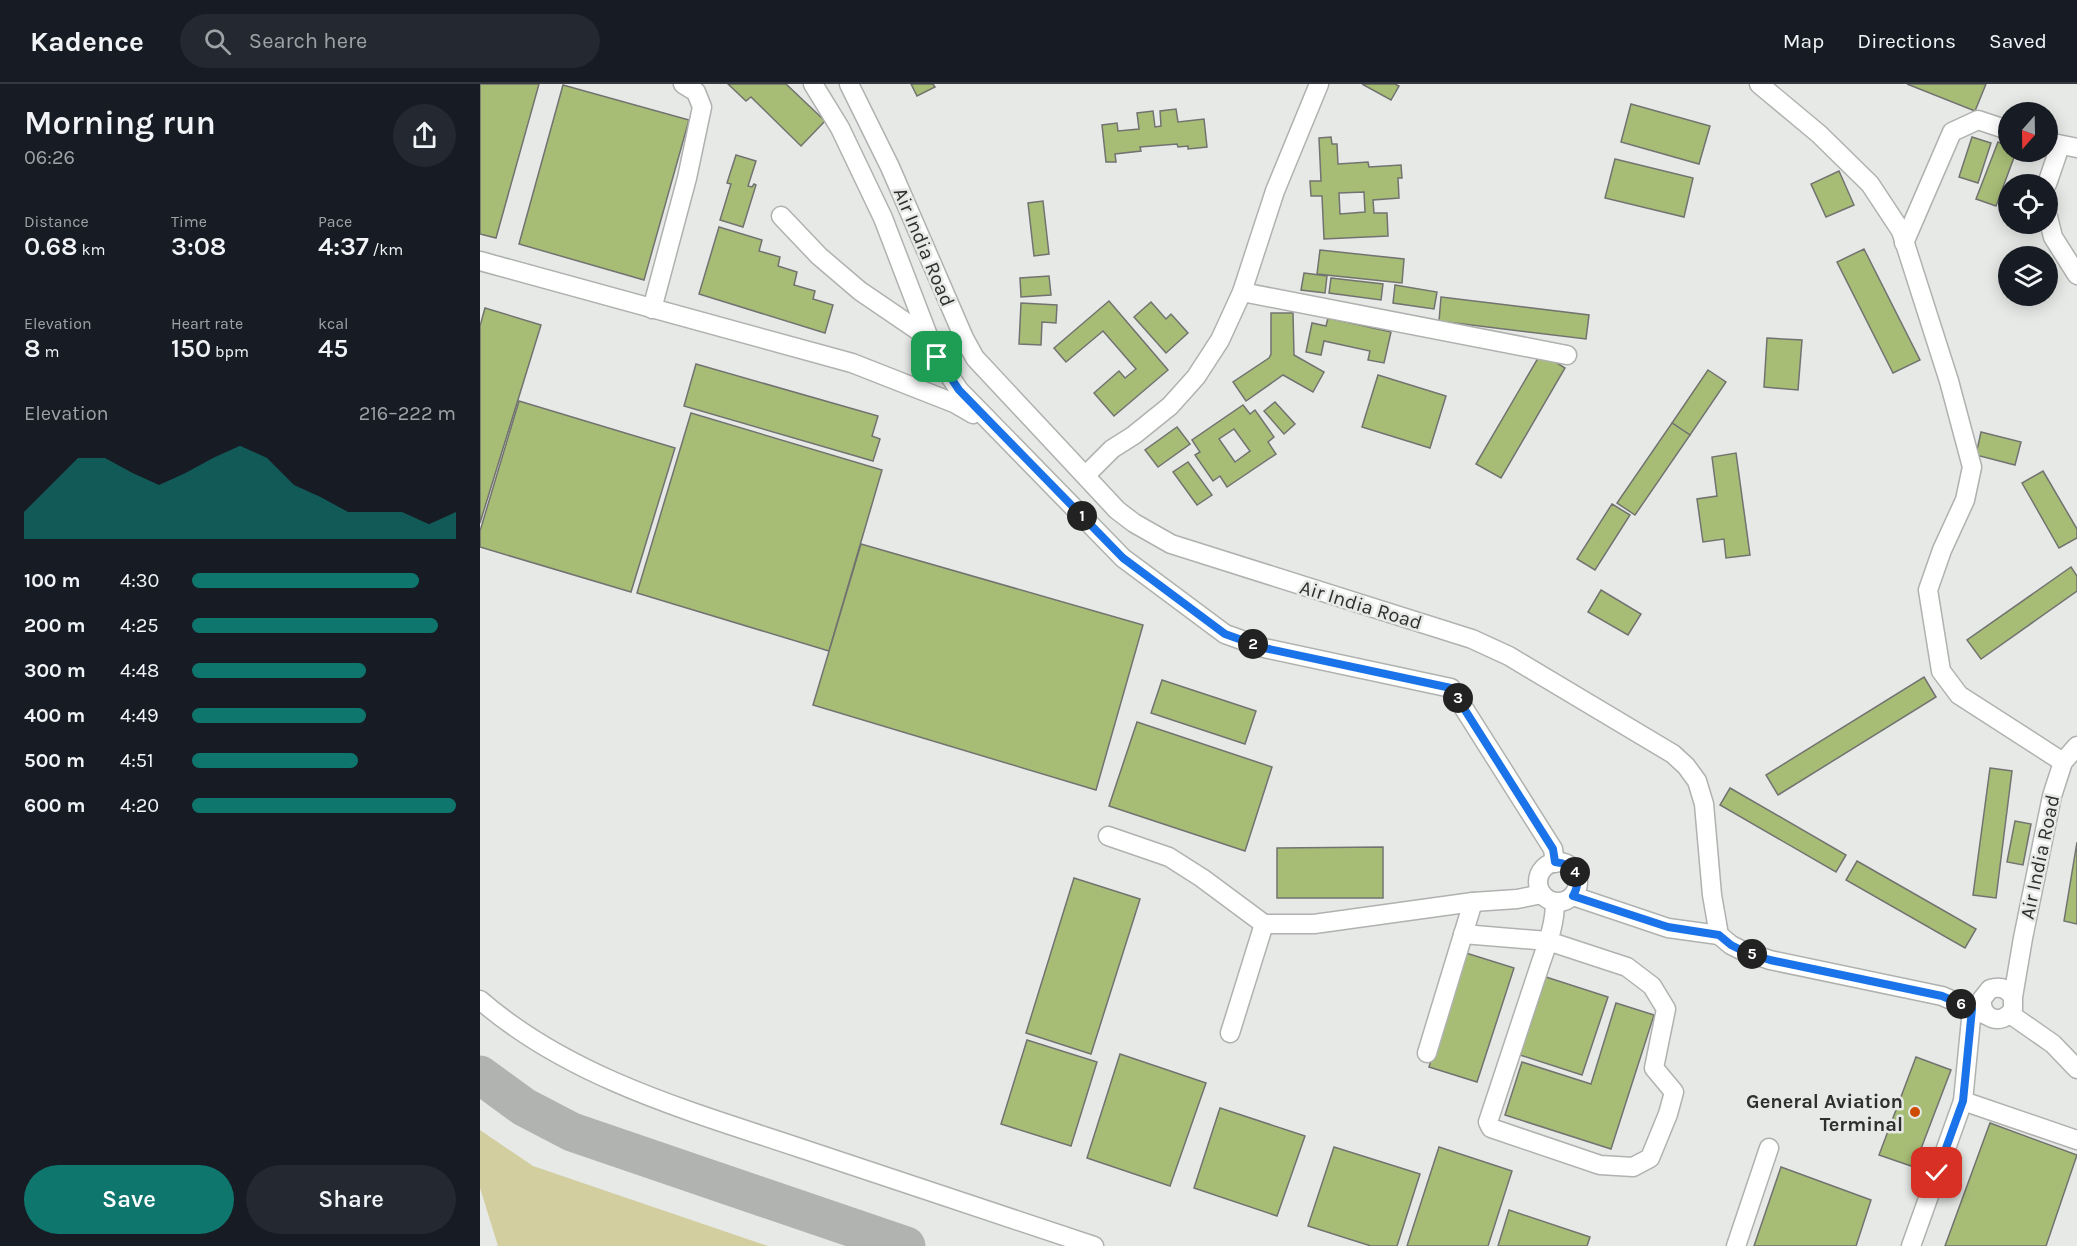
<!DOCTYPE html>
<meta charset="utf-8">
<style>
body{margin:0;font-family:Karla,sans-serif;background:#242831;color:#f1f3f6;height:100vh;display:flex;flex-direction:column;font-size:22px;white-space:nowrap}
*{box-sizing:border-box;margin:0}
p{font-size:20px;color:#9ea1a6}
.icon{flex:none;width:33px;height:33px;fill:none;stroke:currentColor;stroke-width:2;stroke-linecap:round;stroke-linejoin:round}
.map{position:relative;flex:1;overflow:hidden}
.drawer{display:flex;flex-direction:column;background:#171b24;width:480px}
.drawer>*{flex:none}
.needle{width:39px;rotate:200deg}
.fabs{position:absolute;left:1518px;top:18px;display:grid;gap:12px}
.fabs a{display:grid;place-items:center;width:60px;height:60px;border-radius:50%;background:#171b24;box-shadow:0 3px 15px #0003;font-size:30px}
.pin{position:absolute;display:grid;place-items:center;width:51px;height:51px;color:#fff;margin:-26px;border-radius:12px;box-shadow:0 3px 9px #0006}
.km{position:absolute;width:30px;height:30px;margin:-15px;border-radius:50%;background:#222;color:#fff;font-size:16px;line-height:30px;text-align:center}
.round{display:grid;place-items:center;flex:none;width:63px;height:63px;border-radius:32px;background:#242831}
.summary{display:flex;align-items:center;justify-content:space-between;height:102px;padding:0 24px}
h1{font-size:33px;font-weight:600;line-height:45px}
.metrics{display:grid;grid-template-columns:repeat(3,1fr);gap:9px;height:102px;padding:6px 24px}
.metrics div{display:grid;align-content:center}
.metrics b{font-size:26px;font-weight:600}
.metrics small{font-size:16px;font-weight:400}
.metrics p{font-size:16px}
.chart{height:168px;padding:12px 24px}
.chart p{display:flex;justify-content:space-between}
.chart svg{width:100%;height:108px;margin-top:6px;fill:#0f766e;opacity:.7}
.button{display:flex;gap:12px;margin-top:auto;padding:12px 24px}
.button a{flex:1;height:69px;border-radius:36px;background:#0f766e;color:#fff;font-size:24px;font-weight:600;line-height:69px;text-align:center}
.button a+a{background:#242831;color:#f1f3f6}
ul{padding:0 24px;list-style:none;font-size:20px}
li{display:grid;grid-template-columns:96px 72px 1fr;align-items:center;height:45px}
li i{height:15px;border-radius:8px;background:#0f766e}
header{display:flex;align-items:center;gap:36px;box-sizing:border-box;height:84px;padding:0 30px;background:#171b24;border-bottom:2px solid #363941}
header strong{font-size:28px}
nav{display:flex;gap:33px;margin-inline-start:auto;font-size:21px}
.search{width:420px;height:54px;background:#242831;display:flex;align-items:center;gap:15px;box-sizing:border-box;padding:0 21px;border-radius:33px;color:#9ea1a6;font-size:22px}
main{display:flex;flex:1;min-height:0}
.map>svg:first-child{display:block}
</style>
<header>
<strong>Kadence</strong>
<div class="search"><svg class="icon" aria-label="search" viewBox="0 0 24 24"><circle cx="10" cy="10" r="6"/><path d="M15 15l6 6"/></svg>Search here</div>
<nav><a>Map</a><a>Directions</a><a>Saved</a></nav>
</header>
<main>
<section class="drawer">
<div class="summary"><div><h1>Morning run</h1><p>06:26</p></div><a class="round"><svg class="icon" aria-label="share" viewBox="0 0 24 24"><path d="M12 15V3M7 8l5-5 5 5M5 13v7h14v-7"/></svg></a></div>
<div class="metrics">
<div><p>Distance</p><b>0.68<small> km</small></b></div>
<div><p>Time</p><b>3:08</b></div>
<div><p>Pace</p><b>4:37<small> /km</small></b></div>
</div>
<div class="metrics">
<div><p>Elevation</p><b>8<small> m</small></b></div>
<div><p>Heart rate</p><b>150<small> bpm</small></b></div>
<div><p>kcal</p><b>45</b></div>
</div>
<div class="chart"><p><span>Elevation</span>216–222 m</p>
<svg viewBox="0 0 160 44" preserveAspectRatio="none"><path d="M0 44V33L10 22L20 11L30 11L40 17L50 22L60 17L70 11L80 6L90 11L100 22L110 27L120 33L130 33L140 33L150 38L160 33V44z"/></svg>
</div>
<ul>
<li><b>100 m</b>4:30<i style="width:86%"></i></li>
<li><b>200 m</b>4:25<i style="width:93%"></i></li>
<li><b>300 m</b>4:48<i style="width:66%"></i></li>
<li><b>400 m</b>4:49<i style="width:66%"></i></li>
<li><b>500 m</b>4:51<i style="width:63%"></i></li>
<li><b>600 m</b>4:20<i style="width:100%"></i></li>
</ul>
<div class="button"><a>Save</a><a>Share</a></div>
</section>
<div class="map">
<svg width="1597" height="1162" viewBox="0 0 1597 1162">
<rect width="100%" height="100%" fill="#e6e9e6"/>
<path fill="#d3cea0" d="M0 1046 53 1082 288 1162H18L0 1104Z"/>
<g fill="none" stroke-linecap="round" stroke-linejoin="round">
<path stroke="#b0b3b0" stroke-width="39" d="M0 991 44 1023 92 1048 426 1162"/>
</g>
<g fill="#a7bd76" stroke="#727370" stroke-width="1.5" fill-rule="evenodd">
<path d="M0 0H59L16 154 0 150Z"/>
<path d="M248 0H306L345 37 321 62 271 13 266 17Z"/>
<path d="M431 0H453L455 3 437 12Z"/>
<path d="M882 0H915L919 2 911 16Z"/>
<path d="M1427 0H1506L1495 27Z"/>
<path d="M83 1 209 36 164 196 39 160Z"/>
<path d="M1151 20 1230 42 1219 80 1141 58Z"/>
<path d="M696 25 698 38 724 35 727 63 708 65V62L698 63 697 60 660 63 661 67 635 70 636 78H626L622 41 637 39 638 47 659 45 657 29 673 27 675 43 681 42 680 27Z"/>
<path d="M851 53 852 60H857L858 80 888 78 889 83 921 81 922 94H918L919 114 893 116 894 129H907L908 152 844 155 842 112H831L830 97H841L839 54ZM884 108 885 128 860 130 859 109Z"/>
<path d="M1492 53 1511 59 1498 99 1479 93Z"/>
<path d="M1518 58 1528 62V68H1536L1516 122 1496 115Z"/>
<path d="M256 71 276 77 268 102 272 103 274 100 276 101 263 143 240 136 251 100 247 99Z"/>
<path d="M1135 75 1213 94 1204 133 1125 114Z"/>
<path d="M1359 87 1374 121 1346 133 1331 100Z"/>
<path d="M563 117 569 170 554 172 548 119Z"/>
<path d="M239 143 282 156 279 167 300 173 298 182 317 188 314 201 335 207 333 215 353 221 345 249 219 210Z"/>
<path d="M1384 165 1440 276 1413 289 1357 178Z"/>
<path d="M840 166 924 175 922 199 837 190Z"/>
<path d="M824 189 847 192 845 209 821 206Z"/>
<path d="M569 192 571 211 541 213 540 194Z"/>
<path d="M851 194 903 200 901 216 849 209Z"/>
<path d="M915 201 957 208 954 225 913 219Z"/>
<path d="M961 213 1109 231 1106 255 959 237Z"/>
<path d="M629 217 688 286 634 332 614 309 639 287 645 294 656 285 623 247 586 278 574 264Z"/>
<path d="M671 218 686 235 691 230 708 249 686 269 654 233Z"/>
<path d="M541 219 577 221 576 239 562 238 561 261 539 260Z"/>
<path d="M5 224 61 241 0 439V242Z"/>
<path d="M791 229H813L814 271 844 288 833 308 803 291 766 317 753 298 789 274 791 270Z"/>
<path d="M848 234 911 248 904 279 888 276 890 267 844 257 841 271 826 268 832 239 846 242Z"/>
<path d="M1287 254 1322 256 1318 306 1284 303Z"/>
<path d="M1061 269 1085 284 1021 394 996 380Z"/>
<path d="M216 280 398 332 392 352 400 355 393 377 204 322Z"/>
<path d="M1228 286 1246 298 1210 351 1192 339Z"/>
<path d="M898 291 966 312 950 364 882 343Z"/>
<path d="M39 317 195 364 151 508 0 463V447Z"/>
<path d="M795 318 815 340 804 350 784 327Z"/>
<path d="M763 321 770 330 775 326 794 353 788 358 796 370 747 403 740 392 733 397 715 371 720 368 712 356ZM754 345 770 367 755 378 739 355Z"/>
<path d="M211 329 402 386 349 567 157 509Z"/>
<path d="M1192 339 1210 351 1155 431 1137 419Z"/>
<path d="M697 343 710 360 678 383 665 366Z"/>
<path d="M1501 348 1541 358 1535 381 1496 371Z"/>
<path d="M1256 369 1270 471 1246 474 1244 455 1223 458 1217 415 1237 412 1232 373Z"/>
<path d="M708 378 732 411 717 421 693 388Z"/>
<path d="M1563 387 1597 445V454L1579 464 1542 399Z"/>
<path d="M1132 420 1150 431 1115 486 1097 475Z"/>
<path d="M381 460 663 541 616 706 333 621Z"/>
<path d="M1591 483 1597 492V507L1501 575 1487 556Z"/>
<path d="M1121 506 1161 530 1148 551 1108 528Z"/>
<path d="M1444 593 1456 613 1298 711 1286 691Z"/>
<path d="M682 596 776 627 765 660 671 629Z"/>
<path d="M657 638 792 683 765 767 629 722Z"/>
<path d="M1510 684 1532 687 1516 814 1493 811Z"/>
<path d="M1250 704 1366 771 1356 788 1240 721Z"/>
<path d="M1535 737 1551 740 1543 781 1527 778Z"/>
<path d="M1597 758V840L1584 837Z"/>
<path d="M903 763V814H797V764Z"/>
<path d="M1377 777 1496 845 1485 864 1366 796Z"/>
<path d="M594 794 660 815 611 970 546 949Z"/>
<path d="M986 869 1034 884 997 998 949 983Z"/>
<path d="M1066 893 1128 913 1102 991 1040 971Z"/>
<path d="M1136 919 1174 931 1131 1065 1025 1031 1042 978 1111 1000Z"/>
<path d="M547 956 617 978 591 1062 521 1040Z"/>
<path d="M640 970 726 999 690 1102 607 1074Z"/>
<path d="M1436 973 1471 986 1434 1083 1399 1071Z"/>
<path d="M740 1024 825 1052 797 1132 714 1104Z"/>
<path d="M1510 1039 1597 1071 1566 1162H1465Z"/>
<path d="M854 1063 940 1090 917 1162H891L828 1142Z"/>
<path d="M959 1063 1032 1087 1008 1162H927Z"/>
<path d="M1301 1083 1391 1116 1376 1162H1274Z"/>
<path d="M1029 1126 1110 1153 1107 1162H1018Z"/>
</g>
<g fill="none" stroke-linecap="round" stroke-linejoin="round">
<g stroke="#afb2ae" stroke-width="21">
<g id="minor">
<path d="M333 0 360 44 403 134 449 254 457 273 479 306 643 474 745 550 784 564 971 604 1073 765 1075 779"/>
<path d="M369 0 410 83 484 254 495 274 637 426 654 439 691 460 992 555 1029 572 1193 670 1206 682 1217 697 1224 720 1232 811 1239 851 1251 861 1263 867 1290 876 1462 912 1506 931"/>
<path d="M1279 0 1339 50 1390 100 1421 147 1469 297 1492 383 1485 416 1462 466 1448 506 1461 587 1479 611 1583 678"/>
<path d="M1568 58 1597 64"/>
<path d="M1567 100 1580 62"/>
<path d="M301 132 339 172 380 207 449 254"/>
<path d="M1568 133 1573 153 1597 191"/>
<path d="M1424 159 1472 48 1498 36 1528 46"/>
<path d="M0 177 372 279 474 319 493 330"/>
<path d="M762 208 1087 271"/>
<path d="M172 225 207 94 222 23 216 8 203 0"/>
<path d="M606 391 632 365 654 351 690 322 716 293 740 256 762 208 795 107 839 0"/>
<path d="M628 752 689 773 722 794 784 840H834L993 818 1037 815 1062 810"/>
<circle cx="1078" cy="798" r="20"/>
<path d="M1093 812 1188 844 1239 851"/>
<path d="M983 850 1068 857 1147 883 1172 902 1186 925 1174 984 1194 1008 1188 1030 1170 1074 1153 1083 1120 1081 1011 1044 1008 1038 1061 878C1068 858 1075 840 1075 818"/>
<path d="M1533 913C1527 904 1520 902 1510 905L1502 915C1500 935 1522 943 1533 925V913L1543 854 1572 712 1583 678 1597 662"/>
<path d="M0 916C90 994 209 1027 320 1064 418 1097 516 1129 614 1162"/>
<path d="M1530 930 1573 960 1597 985"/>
<path d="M750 949 784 840"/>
<path d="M947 969 993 818"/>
<path d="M1483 1017 1597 1056"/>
<path d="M1256 1162 1289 1064"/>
<path d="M1431 1162 1483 1017 1492 925"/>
</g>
</g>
<use href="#minor" stroke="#fff" stroke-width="18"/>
</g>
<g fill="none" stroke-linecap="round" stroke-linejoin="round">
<g stroke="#fff" stroke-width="12">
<path id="route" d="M457 273 479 306 643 474 745 550 784 564 971 604 1073 765 1075 778C1094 780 1103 794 1093 812L1188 843 1239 851 1251 861 1263 867 1290 876 1462 912 1492 925 1483 1017 1457 1089"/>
</g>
<use href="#route" stroke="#1a73e8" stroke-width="8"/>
</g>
<circle fill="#cf4b00" stroke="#e6e9e6" stroke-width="2" cx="1435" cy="1028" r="6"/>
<g text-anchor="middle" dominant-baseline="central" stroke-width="5" stroke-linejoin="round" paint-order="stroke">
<g font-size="20" fill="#2e2f2e" stroke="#e6e9e6">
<text transform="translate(444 163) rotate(67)">Air India Road</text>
<text transform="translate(881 521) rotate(17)">Air India Road</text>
<text transform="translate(1560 773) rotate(-78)">Air India Road</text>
</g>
<g font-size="20" font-weight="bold" fill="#2e2f2e" stroke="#e6e9e6" text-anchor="end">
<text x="1423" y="1017">General Aviation<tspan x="1423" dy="23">Terminal</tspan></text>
</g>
</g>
</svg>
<div class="fabs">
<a><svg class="needle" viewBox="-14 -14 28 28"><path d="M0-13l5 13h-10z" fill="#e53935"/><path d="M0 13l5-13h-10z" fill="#9ea1a6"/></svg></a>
<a><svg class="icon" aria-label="locate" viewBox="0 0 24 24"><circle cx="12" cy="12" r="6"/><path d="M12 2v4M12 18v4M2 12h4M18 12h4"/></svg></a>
<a><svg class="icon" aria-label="layers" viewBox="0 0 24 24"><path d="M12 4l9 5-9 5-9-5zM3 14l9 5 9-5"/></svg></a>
</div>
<div class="pin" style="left:457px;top:273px;background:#1e9e55"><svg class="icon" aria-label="arrive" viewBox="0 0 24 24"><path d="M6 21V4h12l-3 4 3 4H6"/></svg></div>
<div class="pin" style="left:1457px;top:1089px;background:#d93025"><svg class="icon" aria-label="check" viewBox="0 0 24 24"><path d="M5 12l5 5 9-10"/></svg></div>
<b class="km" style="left:602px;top:432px">1</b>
<b class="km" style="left:773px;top:560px">2</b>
<b class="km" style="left:978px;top:614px">3</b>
<b class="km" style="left:1095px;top:788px">4</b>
<b class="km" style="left:1272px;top:870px">5</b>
<b class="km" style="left:1481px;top:920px">6</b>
</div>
</main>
